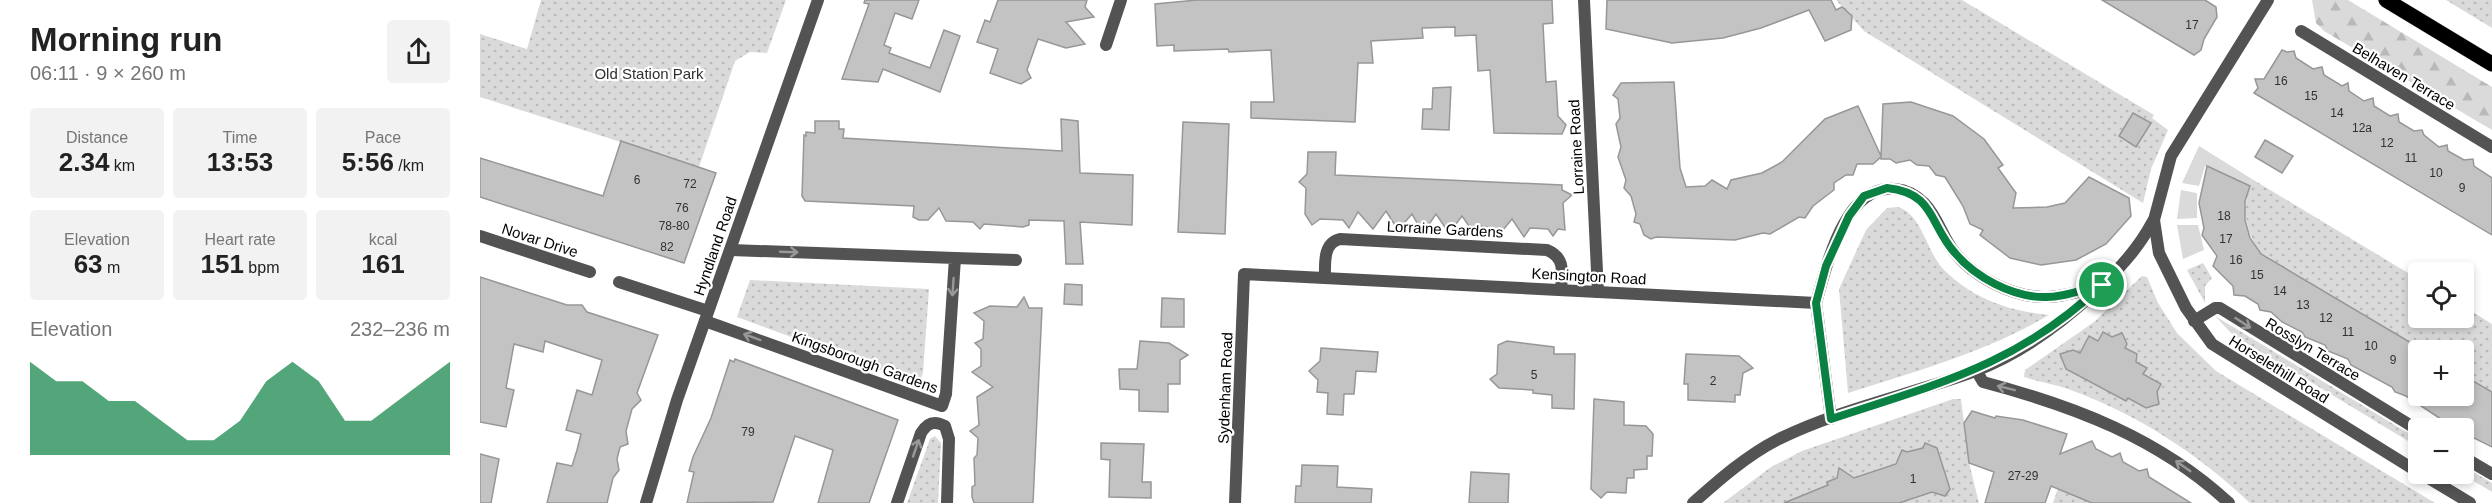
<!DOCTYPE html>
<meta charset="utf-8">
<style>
body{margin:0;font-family:Arial,sans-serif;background:#f2f2f2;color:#222;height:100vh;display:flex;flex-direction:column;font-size:22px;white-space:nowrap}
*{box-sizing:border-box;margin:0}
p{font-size:20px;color:#767676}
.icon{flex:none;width:33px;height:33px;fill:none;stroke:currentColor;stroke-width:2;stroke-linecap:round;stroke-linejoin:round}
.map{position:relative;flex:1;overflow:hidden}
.panel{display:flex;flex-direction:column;background:#fff;width:480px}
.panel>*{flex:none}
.tools{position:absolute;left:1928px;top:262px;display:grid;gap:12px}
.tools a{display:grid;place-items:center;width:66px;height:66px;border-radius:6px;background:#fff;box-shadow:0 3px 9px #0003;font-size:30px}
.pin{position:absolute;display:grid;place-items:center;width:51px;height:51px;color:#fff;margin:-26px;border:3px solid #fff;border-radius:50%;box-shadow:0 2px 6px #0007}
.round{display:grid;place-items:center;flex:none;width:63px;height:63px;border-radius:6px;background:#f2f2f2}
.summary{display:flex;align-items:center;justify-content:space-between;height:102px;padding:0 30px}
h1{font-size:33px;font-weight:800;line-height:45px}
.metrics{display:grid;grid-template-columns:repeat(3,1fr);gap:9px;height:102px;padding:6px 30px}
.metrics div{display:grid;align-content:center;border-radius:6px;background:#f2f2f2;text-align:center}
.metrics b{font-size:26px;font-weight:800}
.metrics small{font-size:16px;font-weight:400}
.metrics p{font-size:16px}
.chart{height:168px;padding:12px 30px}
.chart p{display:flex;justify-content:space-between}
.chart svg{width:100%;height:108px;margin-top:6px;fill:#0b8043;opacity:.7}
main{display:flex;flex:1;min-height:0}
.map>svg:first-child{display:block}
</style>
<main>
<section class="panel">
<div class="summary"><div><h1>Morning run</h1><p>06:11 · 9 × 260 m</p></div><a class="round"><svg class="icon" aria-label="share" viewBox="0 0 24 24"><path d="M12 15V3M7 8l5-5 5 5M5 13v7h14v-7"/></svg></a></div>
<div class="metrics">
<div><p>Distance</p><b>2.34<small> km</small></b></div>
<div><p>Time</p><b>13:53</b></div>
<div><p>Pace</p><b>5:56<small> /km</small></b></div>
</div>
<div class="metrics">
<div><p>Elevation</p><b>63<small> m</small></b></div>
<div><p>Heart rate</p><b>151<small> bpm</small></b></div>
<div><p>kcal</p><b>161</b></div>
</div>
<div class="chart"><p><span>Elevation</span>232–236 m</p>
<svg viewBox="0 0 160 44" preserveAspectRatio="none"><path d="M0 44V6L10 14L20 14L30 22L40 22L50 30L60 38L70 38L80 30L90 14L100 6L110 14L120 30L130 30L140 22L150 14L160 6V44z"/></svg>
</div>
</section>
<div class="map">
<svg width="2012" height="503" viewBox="0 0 2012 503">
<defs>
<pattern id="forest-firs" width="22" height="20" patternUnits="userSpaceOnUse" patternTransform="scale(1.5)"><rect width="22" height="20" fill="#dadada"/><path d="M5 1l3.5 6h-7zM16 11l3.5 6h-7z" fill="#b9b9b9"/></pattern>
<pattern id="park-dots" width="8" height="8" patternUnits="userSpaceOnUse" patternTransform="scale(1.5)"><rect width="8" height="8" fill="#dadada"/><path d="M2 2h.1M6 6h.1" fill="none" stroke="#b9b9b9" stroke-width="1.8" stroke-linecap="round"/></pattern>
</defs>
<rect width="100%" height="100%" fill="#fff"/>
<g fill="#dadada">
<path d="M1719 146 1772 179 1770 186 1725 166 1719 186 1702 183Z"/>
<path d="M1701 190 1717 193V218L1697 219Z"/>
<path d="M1697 225H1718L1724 250 1703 259Z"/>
</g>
<path fill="url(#forest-firs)" d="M1832 0H1868L2012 87V130L1844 31 1836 23Z"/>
<g fill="url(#park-dots)">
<path d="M61 0H306L287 53 270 52 255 61 219 167 0 97V34L47 49Z"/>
<path d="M1356 0H1482L1674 115 1672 118 1688 130 1671 169 1663 203 1384 31Z"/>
<path d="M1966 0H2012V28Z"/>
<path d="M1772 179 1938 279V318H1983V306L2012 324V392L1983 375V351H1944L1781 254C1764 229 1761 207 1772 179Z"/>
<path d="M1418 207C1442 214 1447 253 1464 270 1494 299 1528 311 1569 315 1506 352 1437 371 1368 393L1359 289 1386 230 1407 208Z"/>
<path d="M1723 263 1732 278 1725 286V303L1707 270Z"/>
<path d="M1662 276 1667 277 1678 303 1697 333 1736 371 1955 503H1770C1717 453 1657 414 1588 389 1574 384 1558 382 1544 377L1545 370 1614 322Z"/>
<path d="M270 280 449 289 443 373 439 384 257 317Z"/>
<path d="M1735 316 1938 439V447L1753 335Z"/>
<path d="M1473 399H1481L1489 463 1499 503H1243L1291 467 1322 451Z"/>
<path d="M455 436 461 443 458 503H427L450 439Z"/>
<path d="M1983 466 2012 483V492L1982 474Z"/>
<path d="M1578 488 1612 503H1573Z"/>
</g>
<g fill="#c3c3c3" stroke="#979797" stroke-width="1.5">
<path d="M385 0H439L432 19 415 13 404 45 411 48 409 53 450 68 464 30 480 36 460 92 403 69 398 82 362 79 389 4 384 3Z"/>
<path d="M518 0H607L605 7 614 17 586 22 605 44 586 48 558 39 547 70 551 78 541 84 510 73 518 49 497 42 505 20 510 22Z"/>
<path d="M717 0H1072L1073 23 1063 24 1066 82 1076 81 1078 116 1086 125 1082 134 1014 133 1010 70 998 71 996 35 975 36V27L942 28 943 38 891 41 893 63H878L875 122 771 118V102H794L791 50 749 52 748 49 694 51V45L677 46 675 4Z"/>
<path d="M1127 0H1351L1356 10 1362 7 1372 16 1371 30 1345 41 1329 10 1281 28 1243 38 1192 43 1126 29Z"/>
<path d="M1622 0H1725L1736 7 1737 17 1724 39 1721 50 1714 55Z"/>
<path d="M1802 50 1807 52 1814 51 1816 58 1833 69 1842 67 1844 75 1862 86 1868 83 1869 91 1884 101 1893 98 1894 106 1910 116 1918 114 1919 122 1934 131 1942 130 1944 135 1959 147 1967 145 1968 151 1984 160 1993 159 1994 166 2012 178V235L1774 93 1778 88 1775 79H1784Z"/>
<path d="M1194 82 1200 168 1206 187 1225 186 1232 180 1247 189 1251 180 1282 173 1302 162 1345 119 1378 106 1401 156 1403 104 1431 102 1473 116 1504 139 1523 165 1518 168 1536 193 1533 208 1567 207 1585 203 1609 177 1649 198 1651 216 1626 244 1596 260 1561 265 1530 258 1500 235 1503 230 1490 224 1483 206 1465 177 1456 175 1449 166 1437 165 1430 160 1416 163 1410 159H1401V157L1393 164H1377L1373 175H1366L1354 183V190L1333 206 1325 218 1319 217 1290 234 1283 233 1255 240 1176 237 1171 239 1164 235 1160 224 1154 222 1156 214 1151 196 1144 188 1146 180 1138 157 1141 147 1136 124 1140 118 1138 99 1133 95 1141 83Z"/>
<path d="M971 87 969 130 942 129 943 109H952L953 88Z"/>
<path d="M1653 113 1671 123 1656 147 1639 136Z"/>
<path d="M581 119 598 121 600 173 653 175 652 225 600 222 603 264H586L584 221 549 220V225L543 227 504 224 500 229 493 222 466 221 459 208 448 220H439L433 217 434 206 325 201 322 196 324 135 326 136V132L335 133V121H359V129H364L363 138 582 151Z"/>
<path d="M703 122 749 124 745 234 698 232Z"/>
<path d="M1785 140 1813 156 1802 173 1775 157Z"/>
<path d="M141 141 236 173 204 263 0 197V158L123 196Z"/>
<path d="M828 152H856L855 175 1082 185V190L1092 195 1083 203 1085 230 1078 229 1073 236 1068 229 1050 228 1044 237 1032 219 1023 230 1001 226 998 229H991L982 216 969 233 956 214 943 233 932 214 918 230 906 211 893 229 878 212 869 228 863 220 840 219 832 225 825 214 826 188 819 182 827 174Z"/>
<path d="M1727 166 1770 186 1765 201V220L1770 238 1781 254 1938 347V396H1983V375L2012 392V447L1984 433 1983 429 1967 423 1926 396 1915 392 1912 387 1871 365 1868 359 1848 351 1845 345 1825 337 1822 332 1802 322 1791 312 1780 310 1778 304 1765 296 1754 295 1753 286 1733 266 1737 256 1722 235 1724 228 1719 203Z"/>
<path d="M0 277 87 305H102L107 312 178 335 157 393 161 400 152 409 146 431 148 444 140 447 137 459 139 470 133 478 127 503H67L77 463 92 466 97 450 101 434 86 430 97 390 112 395 122 360 65 341 63 352 34 344 26 388 34 390 26 427 0 422Z"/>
<path d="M585 284 602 285V305L584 304Z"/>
<path d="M544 297 549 308H562L553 503H494L492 497V487L495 485 494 458 497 455 498 438 490 431 499 425 497 397 513 387 492 372 501 366V349L495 343 503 339 504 321 494 313 510 306 537 307Z"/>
<path d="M682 298 704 299V327H681Z"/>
<path d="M1623 332 1632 337 1642 333 1647 344 1645 348 1657 354 1656 362 1667 368 1663 374 1681 384 1677 392 1679 404 1666 408 1648 398 1646 401 1586 369 1580 354 1593 350 1600 353 1609 336 1618 341Z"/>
<path d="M660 341 689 343 708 355 700 360V384H688V412L659 411V390L640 389 639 369H657Z"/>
<path d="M1027 341 1074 347V354H1095L1094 409 1072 408V395L1053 393V390L1019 388 1010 379 1017 374 1018 345Z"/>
<path d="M841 348 898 352 896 372 876 371 874 394H864L863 415 847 414 848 393 837 392 838 380 829 371 840 361Z"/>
<path d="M1206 354 1259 356 1273 368 1263 373 1260 395H1255V402L1208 400V384H1204Z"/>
<path d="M255 359 418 420 389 503H338L353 450 315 436 293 502 207 503 214 472 209 471 213 457 231 418 250 360 254 362Z"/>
<path d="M1114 399 1144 402V425L1166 426 1173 434 1172 456H1167V469L1154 470V478H1147L1146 493 1127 492 1121 498 1111 489Z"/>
<path d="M1492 411 1515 418 1516 416 1543 420 1587 434 1580 454 1612 441 1616 449 1632 457 1640 453 1643 462 1659 471 1667 469 1669 477 1711 503H1612L1571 486 1565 503H1505L1514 472 1489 463 1484 423Z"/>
<path d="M621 443 664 444 662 482H671V498L629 497 630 460 621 459Z"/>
<path d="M1445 443 1457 448 1470 489 1465 496 1452 492 1419 503H1304L1348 485 1347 482 1357 478 1359 468 1374 478 1416 464 1422 450 1427 452 1443 448Z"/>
<path d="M0 454 19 459 11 503H0Z"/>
<path d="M822 465 858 466 857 487 892 489 891 503H815L816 486H821Z"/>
<path d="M991 472 1029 474 1028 503H989Z"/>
</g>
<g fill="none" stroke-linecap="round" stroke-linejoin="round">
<g stroke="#dbdbdb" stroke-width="16">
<path id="primary" d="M1906 0 2012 64"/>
</g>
<g stroke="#535353" stroke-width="12">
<path d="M1104 0 1118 292"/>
<path d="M1788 0 1691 156 1674 220 1679 253 1706 308 1732 344 1938 472"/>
<path d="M1821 31 2012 147"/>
<path d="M626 45 641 0"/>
<path d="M0 236 110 272"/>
<path d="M475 258 536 260"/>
<path d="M845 278C845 263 843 243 860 239L1067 250C1086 258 1082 273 1081 290"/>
<path d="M139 282 228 311"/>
<path d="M1336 303C1347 264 1365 184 1415 189 1426 190 1436 195 1444 203 1458 217 1462 237 1475 253 1494 277 1531 296 1562 297 1581 298 1602 290 1621 286"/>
<path d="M225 321 462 406 466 394 475 258 251 250"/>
<path d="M1714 321 1735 308H1740L1938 430"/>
<path d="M1496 370 1503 382C1594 406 1679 438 1749 503"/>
<path d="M1983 457 2012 474"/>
<path d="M1942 474 1990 503"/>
<path d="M417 503 441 433C447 423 454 420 465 426L469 439 467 503"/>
<path d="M755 503 764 274 1336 303 1351 419"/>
<path d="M1213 503C1239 480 1266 456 1297 440 1359 409 1430 395 1495 371 1540 354 1581 324 1616 291 1639 269 1658 249 1673 221"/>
</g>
<path stroke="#535353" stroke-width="12" d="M166 503 197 400 338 0"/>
<use href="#primary" stroke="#000" stroke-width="15"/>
</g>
<defs><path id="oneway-shaft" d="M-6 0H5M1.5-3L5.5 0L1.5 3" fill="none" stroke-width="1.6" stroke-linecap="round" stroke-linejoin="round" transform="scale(1.5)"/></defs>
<g stroke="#989898">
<use href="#oneway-shaft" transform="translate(309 252) rotate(2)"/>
<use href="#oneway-shaft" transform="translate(473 287) rotate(94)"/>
<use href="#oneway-shaft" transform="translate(1763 323) rotate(33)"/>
<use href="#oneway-shaft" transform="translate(272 337) rotate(-160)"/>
<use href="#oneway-shaft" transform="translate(1526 388) rotate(-166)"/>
<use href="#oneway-shaft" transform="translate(436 448) rotate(-71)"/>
<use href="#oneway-shaft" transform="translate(1703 466) rotate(-145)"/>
</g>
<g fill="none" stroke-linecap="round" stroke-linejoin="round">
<g stroke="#fff" stroke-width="12">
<path id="route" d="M1407 188C1455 193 1449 224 1475 253 1495 277 1532 297 1564 297 1583 298 1603 289 1622 285 1538 365 1457 384 1351 419L1336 303 1346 266 1369 216 1384 196Z"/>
</g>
<use href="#route" stroke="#0b8043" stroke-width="8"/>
</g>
<g text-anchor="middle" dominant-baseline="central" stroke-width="4.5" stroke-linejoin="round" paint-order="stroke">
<g font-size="12" fill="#313131">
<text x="1712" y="25">17</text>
<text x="1801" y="81">16</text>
<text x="1831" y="96">15</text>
<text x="1857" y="113">14</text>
<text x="1882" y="128">12a</text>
<text x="1907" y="143">12</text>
<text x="1931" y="158">11</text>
<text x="1956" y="173">10</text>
<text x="157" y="180">6</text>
<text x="210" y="184">72</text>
<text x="1982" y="188">9</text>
<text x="202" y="208">76</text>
<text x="1744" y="216">18</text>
<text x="194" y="226">78-80</text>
<text x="1746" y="239">17</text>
<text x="187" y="247">82</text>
<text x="1756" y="260">16</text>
<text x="1777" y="275">15</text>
<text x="1800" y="291">14</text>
<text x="1823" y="305">13</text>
<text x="1846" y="318">12</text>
<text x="1868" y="332">11</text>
<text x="1891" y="346">10</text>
<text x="1913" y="360">9</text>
<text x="1054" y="375">5</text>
<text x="1233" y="381">2</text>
<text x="268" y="432">79</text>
<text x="1543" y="476">27-29</text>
<text x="1433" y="479">1</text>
</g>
<g font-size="15" fill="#313131" stroke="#fff">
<text x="169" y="73">Old Station Park</text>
</g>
<g font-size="15" fill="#000" stroke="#fff">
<text transform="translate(1924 76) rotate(31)">Belhaven Terrace</text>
<text transform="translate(1096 147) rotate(-93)">Lorraine Road</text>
<text transform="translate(965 229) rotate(3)">Lorraine Gardens</text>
<text transform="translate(60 240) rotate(18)">Novar Drive</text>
<text transform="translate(235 246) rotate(-71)">Hyndland Road</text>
<text transform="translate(1109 276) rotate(3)">Kensington Road</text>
<text transform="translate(1833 349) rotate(31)">Rosslyn Terrace</text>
<text transform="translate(385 362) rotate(20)">Kingsborough Gardens</text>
<text transform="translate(1799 369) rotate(32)">Horselethill Road</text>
<text transform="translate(745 388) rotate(-88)">Sydenham Road</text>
</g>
</g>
</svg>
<div class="tools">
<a><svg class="icon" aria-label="locate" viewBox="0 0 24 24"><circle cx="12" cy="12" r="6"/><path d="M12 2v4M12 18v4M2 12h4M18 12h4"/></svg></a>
<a>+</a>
<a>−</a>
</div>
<div class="pin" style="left:1622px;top:285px;background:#1e9e55"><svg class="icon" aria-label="arrive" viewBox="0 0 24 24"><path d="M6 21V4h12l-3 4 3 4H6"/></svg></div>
</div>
</main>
